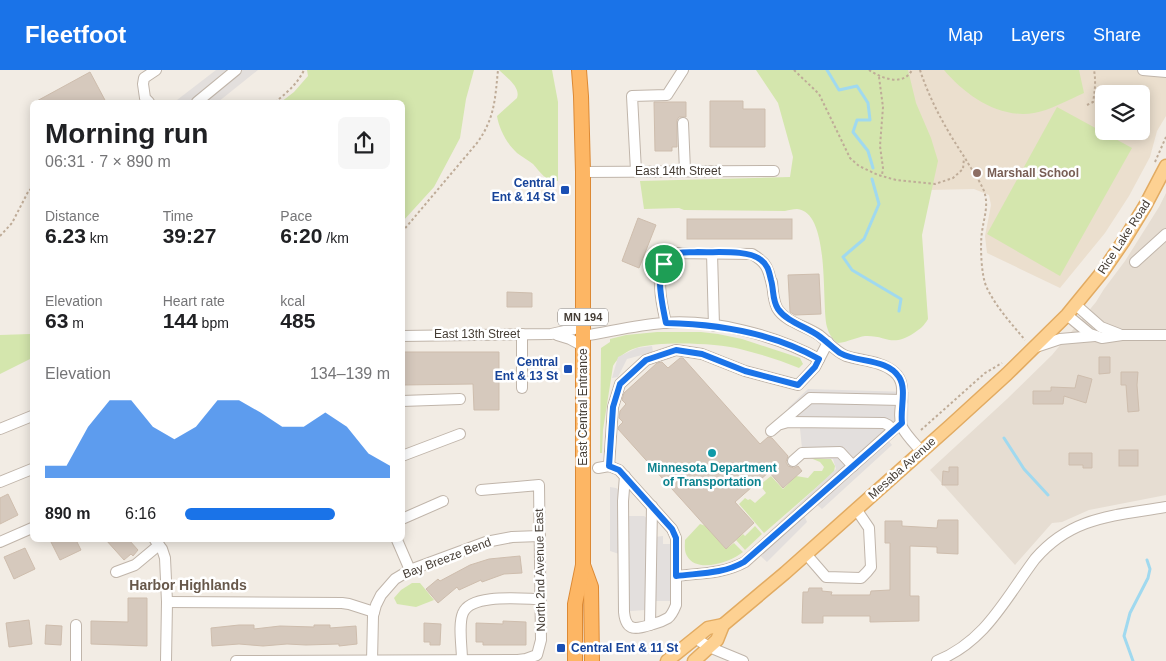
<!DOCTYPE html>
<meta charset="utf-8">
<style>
body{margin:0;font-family:Arial,sans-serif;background:#f6f6f6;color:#202124;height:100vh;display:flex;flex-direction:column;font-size:19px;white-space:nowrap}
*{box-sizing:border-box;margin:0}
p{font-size:16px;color:#757577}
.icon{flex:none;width:28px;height:28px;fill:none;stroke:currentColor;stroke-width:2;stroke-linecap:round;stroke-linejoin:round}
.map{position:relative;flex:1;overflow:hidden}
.details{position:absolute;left:30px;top:30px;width:375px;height:442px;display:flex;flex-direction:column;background:#fff;border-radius:8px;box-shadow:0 2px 12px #0003}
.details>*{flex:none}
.tools{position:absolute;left:1095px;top:15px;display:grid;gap:10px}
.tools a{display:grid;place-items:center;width:55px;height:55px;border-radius:8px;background:#fff;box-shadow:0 2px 12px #0003;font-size:25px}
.pin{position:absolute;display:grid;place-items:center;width:42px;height:42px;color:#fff;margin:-21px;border:2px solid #fff;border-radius:50%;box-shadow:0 1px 5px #0007}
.round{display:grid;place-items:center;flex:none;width:52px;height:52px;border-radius:8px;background:#f6f6f6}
.overview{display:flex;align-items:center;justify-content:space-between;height:85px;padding:0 15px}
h1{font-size:28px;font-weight:700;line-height:38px}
.stats{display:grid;grid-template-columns:repeat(3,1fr);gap:8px;height:85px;padding:5px 15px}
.stats div{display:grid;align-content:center}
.stats b{font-size:21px;font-weight:700}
.stats small{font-size:14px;font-weight:400}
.stats p{font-size:14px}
.chart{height:140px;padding:10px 15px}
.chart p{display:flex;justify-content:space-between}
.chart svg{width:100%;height:90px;margin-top:5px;fill:#1a73e8;opacity:.7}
ul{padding:0 15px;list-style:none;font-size:16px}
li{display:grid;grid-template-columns:80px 60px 1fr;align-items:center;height:38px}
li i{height:12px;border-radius:6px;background:#1a73e8}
header{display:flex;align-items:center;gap:30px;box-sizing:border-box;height:70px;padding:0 25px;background:#1a73e8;color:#fff}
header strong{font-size:24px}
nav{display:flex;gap:28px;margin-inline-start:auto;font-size:18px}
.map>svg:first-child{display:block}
</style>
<header>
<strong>Fleetfoot</strong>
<nav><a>Map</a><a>Layers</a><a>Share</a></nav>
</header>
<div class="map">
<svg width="1166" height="591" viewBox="0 0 1166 591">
<rect width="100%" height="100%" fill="#f2ece4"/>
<path fill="#e6ddd2" d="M1166 123V425L1089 440 1062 452 1052 453 1015 495 930 400 1007 329 1052 285 1096 232 1104 219 1125 191 1159 137Z"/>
<path fill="#ebdfce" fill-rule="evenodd" d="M768 0H1166V46L1157 61 1150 87 1129 126 1105 163 1060 218 987 183 985 166 991 135 989 125 974 119 881 121ZM1104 24H1141V61H1104Z"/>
<g fill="#d4e6ad">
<path d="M307 0H474L466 29 460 68 434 117 403 151 402 32H281L294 22 308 6Z"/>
<path d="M499 0H552L558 32V111C545 111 541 103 533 94 528 90 522 87 517 83 507 74 499 59 497 46L517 28C521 17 506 7 499 0Z"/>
<path d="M756 0H908L916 33 931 68 938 91 922 165 928 249C924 256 920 259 914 263 891 278 887 265 865 266 857 267 848 272 838 273 832 269 829 264 827 257 821 234 831 142 797 139 793 139 789 140 785 141L684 140 679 138 644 139 640 111 790 107 793 87 778 33Z"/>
<path d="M944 0H1079L1084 23C1070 29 1048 41 1034 43 999 49 965 25 944 0Z"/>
<path d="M1057 37 1132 78 1060 206 987 164Z"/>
<path d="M32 261V288L0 304V265L30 264Z"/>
<path d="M657 262H701L718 264 742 269 800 288 803 294 799 298C780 290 760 284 740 279 717 273 659 271 636 278 626 281 618 287 613 296L603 360 602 383H600L601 278 610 272V269L626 265Z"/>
<path d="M808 387 831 389 835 396 834 402 764 463 739 434 745 428 748 430 750 429 755 433 766 423 760 415 771 406 783 419 796 406 808 408 814 401H822L824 397 820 392Z"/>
<path d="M700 454 706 456 726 479 734 473 743 482C731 492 697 504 687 486 684 481 685 475 685 470Z"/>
<path d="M755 456 762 464 745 480 736 470 743 464 745 466Z"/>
<path d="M412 513H420L434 530 416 537 397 534 394 528 401 520Z"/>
</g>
<g fill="#e3dfdd">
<path d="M216 0H258L218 32H180L177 30Z"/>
<path d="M652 276 653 282 627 289 618 307 612 308 618 287 637 278Z"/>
<path d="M808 319 909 322 908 353 888 370 892 375 822 439 816 434 804 445 807 452 767 492 752 478 836 399 833 389 803 388 799 349 788 338Z"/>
<path d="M610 417 616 418 628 426 629 446H644L656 455 655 467 663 466V474H671V531H655L645 540 619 542V484L610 481Z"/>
</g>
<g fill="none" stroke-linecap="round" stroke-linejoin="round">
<g stroke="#a0d9ef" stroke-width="3">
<path d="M827 0 839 20 857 16 868 33 870 50H857L853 62 868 81 873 98"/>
<path d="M872 109 879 134 864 169 843 187 852 200 901 229 899 241"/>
<path d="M1004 368 1024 399 1048 425"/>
<path d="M1133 591 1124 566 1130 543 1148 508 1150 499 1147 490"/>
</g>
</g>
<g fill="#d6c9bd" stroke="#cebdad">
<path d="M90 2 106 32H35Z"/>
<path d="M710 31H743V39H765V77H710Z"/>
<path d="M654 32H686V47H679L677 50V77H672V81H655Z"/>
<path d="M638 148 656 155 639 198 622 191Z"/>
<rect x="687" y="149" width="105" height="20"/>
<path d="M819 204 821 244 795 245 790 242 788 205Z"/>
<path d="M507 222 532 223V237H507Z"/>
<path d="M402 282H499V340H474L473 314 402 315Z"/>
<path d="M1099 287H1110V303L1099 304Z"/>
<path d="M680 288H683L760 374 768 367 772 368 788 386 786 392 788 396 794 398 798 396 802 401 783 418 769 402 735 432 754 453 726 479 618 359 619 356 623 352 619 348 620 341 626 334 622 330 624 323 657 293 662 292 668 298Z"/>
<path d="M1121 302H1138L1137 315 1139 341 1128 342 1126 315H1121Z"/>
<path d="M1078 305 1092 309 1086 333 1064 326 1063 334H1033V321H1051V317L1075 318Z"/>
<rect x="1119" y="380" width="19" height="16"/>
<path d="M1069 383H1092V398H1083V395H1069Z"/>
<path d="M949 397H958V415H942L943 401 949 402Z"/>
<path d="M8 424 18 445 0 454V428Z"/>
<path d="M938 450H958V484L937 483V477L910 476V526H919V551L870 552V546H823V553H802L803 522H808L809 518H822V521L832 522 831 525H870L871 521 890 520V473H885V451H902V456L937 458Z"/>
<path d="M50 470H76L81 480 60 490Z"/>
<path d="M106 470H129L138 480 133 486 131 484 124 490Z"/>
<path d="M25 478 35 499 14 509 4 487Z"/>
<path d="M520 486 522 503 504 504 482 512 481 510 459 520 457 517 438 533 426 519 438 509 440 511 470 495 489 489Z"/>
<path d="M128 528H147V576L91 574V551L128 552Z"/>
<path d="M29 550 32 574 9 577 6 553Z"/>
<path d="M503 551 526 552V575H483V572H476V553L503 554Z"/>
<path d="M424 553 441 554 440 575H430V572H424Z"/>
<path d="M46 555 62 556 61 575 45 574Z"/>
<path d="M239 555H254V559L280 556 314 557V555H330V558L356 556 357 574 339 576V574L306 575 287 574 263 576 239 574 212 576 211 558Z"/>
</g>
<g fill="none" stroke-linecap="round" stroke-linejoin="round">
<g stroke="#c0b5aa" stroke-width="12">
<g id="minor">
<path d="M1143 0 1166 2"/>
<path d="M149 32 145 28 143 14 144 8 156 0"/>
<path d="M197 32 236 0"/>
<path d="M683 53 685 101"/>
<path d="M636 101 632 26 667 25 683 0"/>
<path d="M583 102 774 101"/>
<path d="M712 183 714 256"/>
<path d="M1135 192 1166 164"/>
<path d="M772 212C773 221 773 230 777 238 785 252 806 256 819 265 828 272 836 282 846 286 862 291 881 291 894 302 911 316 895 339 902 357 906 365 915 374 921 381"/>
<path d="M1076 235 1101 257 1119 264"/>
<path d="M1067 245 1090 264 1102 268 1122 265H1166"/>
<path d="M666 253C661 231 655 208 668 187L675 183 752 184C767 193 768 198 772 215"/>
<path d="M522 264V318"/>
<path d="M557 265 570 269 583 276"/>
<path d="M402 266 551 264 583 257"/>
<path d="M583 266C609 262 636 255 663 253 713 249 776 265 819 289"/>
<path d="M1036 277 1060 269 1095 266"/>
<path d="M402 331 460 329"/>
<path d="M781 354 788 352 884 353 888 355 893 360"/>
<path d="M0 359 32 346"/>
<path d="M771 361 810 328 902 330"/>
<path d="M402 386 460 364"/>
<path d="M793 391 802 383 840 382 853 396"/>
<path d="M609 396 613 337 620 314 646 290 676 280 702 284 745 301 798 315 815 297 828 272"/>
<path d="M598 398 609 396 619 400 672 459 676 468V535C674 540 672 545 668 548 663 551 658 553 653 554 637 559 626 563 624 542L623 431 625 406"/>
<path d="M0 412 32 399"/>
<path d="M402 449 443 431"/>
<path d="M155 470 162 479 165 488 167 532 166 591"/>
<path d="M397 470 410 500"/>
<path d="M0 472 32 458"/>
<path d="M806 484 826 507 861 508 867 502 871 497 869 458 856 439"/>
<path d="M116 502 135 495 159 475"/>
<path d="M676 506C700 503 723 504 745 492L901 353"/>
<path d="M167 532 342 533 349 534 374 542"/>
<path d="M650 555 652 436"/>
<path d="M695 568 709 577 743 591"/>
<path d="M462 590C462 577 458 554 463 543 471 523 523 529 541 529"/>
<path d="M76 591V555"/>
<path d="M236 591 518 590 526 589 537 585 541 570 539 415 481 420"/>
<path d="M372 591 373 546 376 535 381 525 395 509 410 500 486 472 512 467 540 466"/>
<path d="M937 591C986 571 1005 529 1035 489 1072 446 1114 446 1166 437"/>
</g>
</g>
<g stroke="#e2ab62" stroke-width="15">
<g id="major">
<path d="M667 591 708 558 723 555"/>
<path d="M694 591 717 570 723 555 785 503 950 356 1007 304 1067 245 1103 201 1123 172 1145 136 1166 96"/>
</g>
</g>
<g stroke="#dc8934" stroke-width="16">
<g id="highway">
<path d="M583 495 591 517 592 591"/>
<path d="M575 591V534L583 495V102L581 26 579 0"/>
</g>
</g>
<g stroke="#bfac98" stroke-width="2" stroke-dasharray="2.5 2.5" stroke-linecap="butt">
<path d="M794 0 819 24 850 88 859 96 878 105 896 110 935 114 953 108 963 99 964 88"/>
<path d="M869 0C881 8 903 17 912 0"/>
<path d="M920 0C930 31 947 61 965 88 971 99 979 109 984 121 989 135 984 147 982 162 980 174 981 207 987 218 996 237 1011 253 1025 270"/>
<path d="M879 7 883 37 880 76 883 98 882 105"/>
<path d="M275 32C286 24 298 13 304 0"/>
<path d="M1087 35 1093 32C1095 21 1096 11 1094 0"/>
<path d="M1155 92 1166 67"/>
<path d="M402 162 477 73C495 48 495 29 498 0"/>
<path d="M0 166 12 153 29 120 32 119"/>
<path d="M921 360 985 303 1002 293"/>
</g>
<use href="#minor" stroke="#fff" stroke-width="10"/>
<use href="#major" stroke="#fdd192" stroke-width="12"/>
<use href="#highway" stroke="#fdb664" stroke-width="14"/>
</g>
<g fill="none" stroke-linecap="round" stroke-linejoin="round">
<g stroke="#fff" stroke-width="10">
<path id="route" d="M698 182C715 183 748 179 761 190 768 195 769 202 771 210 774 220 772 230 778 239 787 252 807 257 819 266 826 271 833 278 840 283 857 293 887 288 899 307 907 319 900 339 902 353L744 492C723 504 700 503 676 506V468L672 459 619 400 609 396 613 337 620 314 646 290 676 280 702 284 745 301 798 315 815 297 819 289C773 263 719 254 666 253 663 237 652 196 670 186 678 181 689 183 698 182Z"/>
</g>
<use href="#route" stroke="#1a73e8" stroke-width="6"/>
</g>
<circle fill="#8d6e63" stroke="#fff" stroke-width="2" cx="977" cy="103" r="5"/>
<g fill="#1a4fb4" stroke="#fff" stroke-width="2">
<rect x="560" y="115" width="10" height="10" rx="2.5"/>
<rect x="563" y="294" width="10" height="10" rx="2.5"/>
<rect x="556" y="573" width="10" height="10" rx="2.5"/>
</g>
<circle fill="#0f9aa8" stroke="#fff" stroke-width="2" cx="712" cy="383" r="5"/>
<g text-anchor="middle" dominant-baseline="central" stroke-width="5" stroke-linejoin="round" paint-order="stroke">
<rect fill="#fff" stroke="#7c7671" stroke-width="1" x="558" y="238.5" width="50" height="17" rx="4"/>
<g font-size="11" font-weight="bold" fill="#443c34">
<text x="583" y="247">MN 194</text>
</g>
<g font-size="12" fill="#443c34" stroke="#fff">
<text x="678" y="101">East 14th Street</text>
<text transform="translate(1124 167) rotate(-57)">Rice Lake Road</text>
<text x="477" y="264">East 13th Street</text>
<text transform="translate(583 337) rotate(-90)">East Central Entrance</text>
<text transform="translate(902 398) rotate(-42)">Mesaba Avenue</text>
<text transform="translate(447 488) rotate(-21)">Bay Breeze Bend</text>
<text transform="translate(540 500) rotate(-91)">North 2nd Avenue East</text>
</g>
<g font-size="12" font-weight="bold" fill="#785e54" stroke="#fff" text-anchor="start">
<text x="987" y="103">Marshall School</text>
</g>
<g font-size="12" font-weight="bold" fill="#164399" stroke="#fff" text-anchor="end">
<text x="555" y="113">Central<tspan x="555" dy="14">Ent &amp; 14 St</tspan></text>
<text x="558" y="292">Central<tspan x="558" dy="14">Ent &amp; 13 St</tspan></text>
<text x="571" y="578" text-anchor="start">Central Ent &amp; 11 St</text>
</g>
<g font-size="12" font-weight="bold" fill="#0d838f" stroke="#fff">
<text x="712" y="398">Minnesota Department<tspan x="712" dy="14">of Transportation</tspan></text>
</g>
<g font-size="14" font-weight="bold" fill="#67584b" stroke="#fff">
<text x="188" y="515">Harbor Highlands</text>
</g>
</g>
</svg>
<div class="tools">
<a><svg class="icon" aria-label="layers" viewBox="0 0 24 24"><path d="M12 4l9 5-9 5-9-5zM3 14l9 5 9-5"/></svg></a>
</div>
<div class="pin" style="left:664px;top:194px;background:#1e9e55"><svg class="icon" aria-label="arrive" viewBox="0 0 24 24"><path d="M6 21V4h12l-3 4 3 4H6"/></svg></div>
<section class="details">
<div class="overview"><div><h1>Morning run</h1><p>06:31 · 7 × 890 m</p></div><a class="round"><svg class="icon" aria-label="share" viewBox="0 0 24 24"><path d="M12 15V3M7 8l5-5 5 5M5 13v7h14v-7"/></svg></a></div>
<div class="stats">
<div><p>Distance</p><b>6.23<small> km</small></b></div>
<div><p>Time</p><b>39:27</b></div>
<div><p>Pace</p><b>6:20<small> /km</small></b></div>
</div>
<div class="stats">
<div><p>Elevation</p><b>63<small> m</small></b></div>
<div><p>Heart rate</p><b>144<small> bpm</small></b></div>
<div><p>kcal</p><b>485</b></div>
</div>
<div class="chart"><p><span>Elevation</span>134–139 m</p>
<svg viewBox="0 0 160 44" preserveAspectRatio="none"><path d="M0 44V38L10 38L20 19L30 6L40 6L50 19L60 25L70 19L80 6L90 6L100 12L110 19L120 19L130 12L140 19L150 32L160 38V44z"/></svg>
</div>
<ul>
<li><b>890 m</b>6:16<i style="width:73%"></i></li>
</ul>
</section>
</div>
